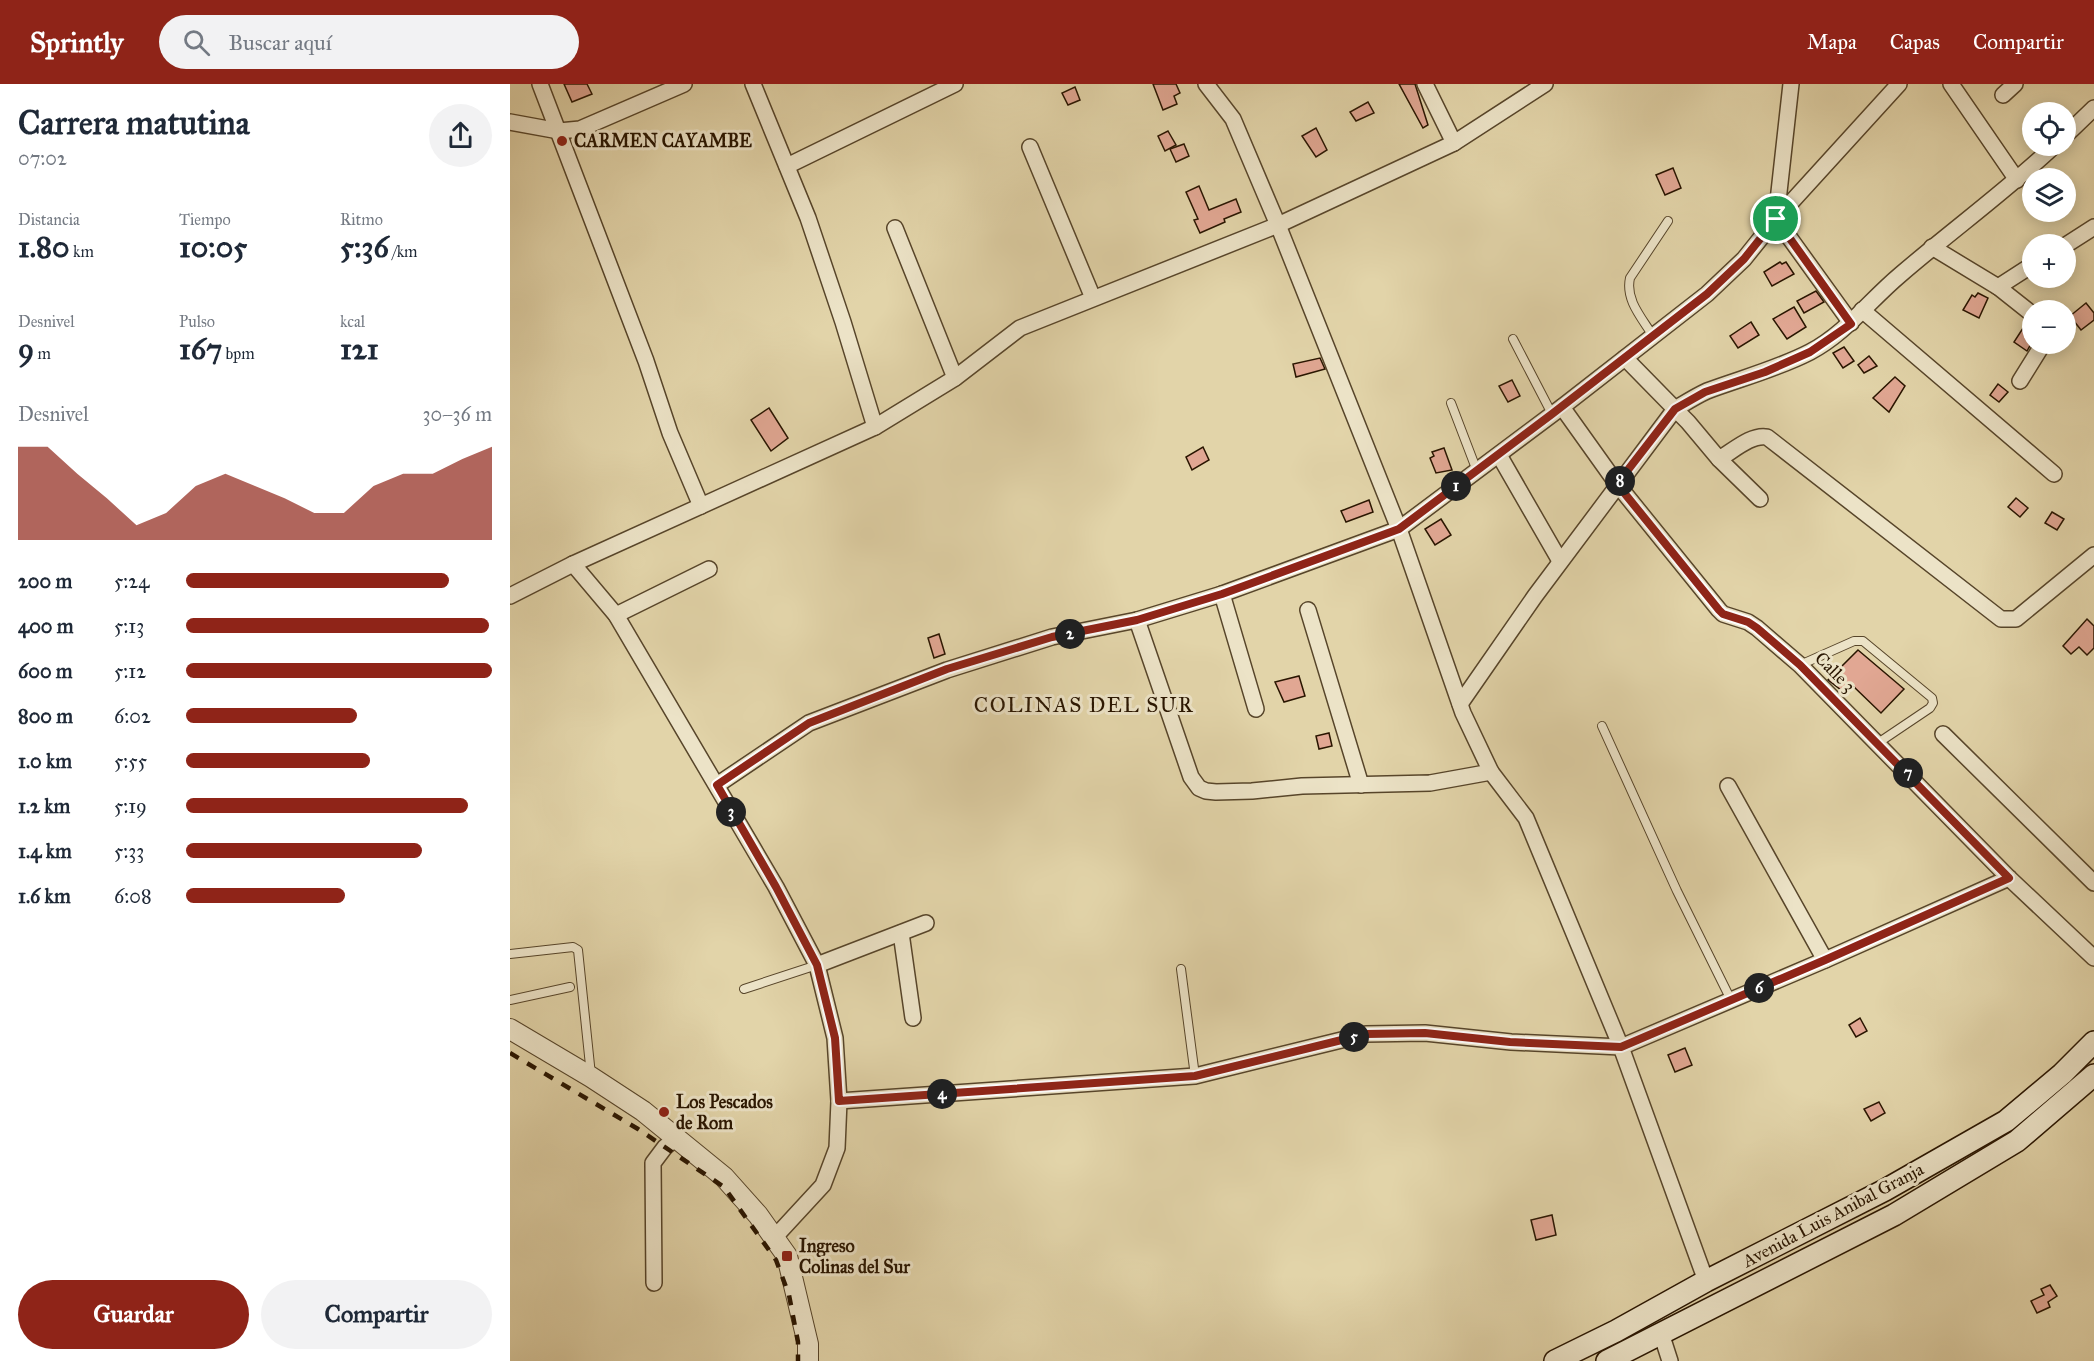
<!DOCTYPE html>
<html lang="es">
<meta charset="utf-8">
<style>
body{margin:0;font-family:"IM FELL Great Primer",serif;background:#f2f2f3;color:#1f2937;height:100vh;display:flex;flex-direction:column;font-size:22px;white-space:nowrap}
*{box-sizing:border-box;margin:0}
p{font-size:20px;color:#747a83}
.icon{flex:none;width:33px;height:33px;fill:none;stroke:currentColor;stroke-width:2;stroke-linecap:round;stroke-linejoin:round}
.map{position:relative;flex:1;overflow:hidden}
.details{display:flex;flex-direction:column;background:#fff;width:510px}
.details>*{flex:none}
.fabs{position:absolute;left:1512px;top:18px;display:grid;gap:12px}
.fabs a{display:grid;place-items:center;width:54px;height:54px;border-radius:50%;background:#fff;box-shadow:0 3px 15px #0003;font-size:30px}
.pin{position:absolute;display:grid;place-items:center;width:51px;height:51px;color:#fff;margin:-26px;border:3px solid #fff;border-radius:50%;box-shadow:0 2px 6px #0007}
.km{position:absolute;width:30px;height:30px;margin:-15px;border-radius:50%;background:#222;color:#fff;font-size:16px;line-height:30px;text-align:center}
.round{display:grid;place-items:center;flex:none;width:63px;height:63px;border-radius:32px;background:#f2f2f3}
.summary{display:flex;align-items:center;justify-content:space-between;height:102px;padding:0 18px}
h1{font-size:33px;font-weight:700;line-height:45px}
.metrics{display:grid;grid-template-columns:repeat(3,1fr);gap:9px;height:102px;padding:6px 18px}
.metrics div{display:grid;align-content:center}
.metrics b{font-size:30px;font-weight:700}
.metrics small{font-size:16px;font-weight:400}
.metrics p{font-size:16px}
.chart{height:168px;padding:12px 18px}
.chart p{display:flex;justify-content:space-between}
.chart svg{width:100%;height:108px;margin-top:6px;fill:#8f2418;opacity:.7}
.cta{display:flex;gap:12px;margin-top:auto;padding:12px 18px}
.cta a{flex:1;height:69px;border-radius:36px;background:#8f2418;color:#fff;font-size:24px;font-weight:700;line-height:69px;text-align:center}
.cta a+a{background:#f2f2f3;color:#1f2937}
ul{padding:0 18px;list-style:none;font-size:20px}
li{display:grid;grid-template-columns:96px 72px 1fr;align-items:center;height:45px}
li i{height:15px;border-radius:8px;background:#8f2418}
header{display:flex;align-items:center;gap:36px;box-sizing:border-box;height:84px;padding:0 30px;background:#8f2418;color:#fff}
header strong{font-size:28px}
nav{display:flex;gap:33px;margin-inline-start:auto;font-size:21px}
.search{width:420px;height:54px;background:#f2f2f3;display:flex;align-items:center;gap:15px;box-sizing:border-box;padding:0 21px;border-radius:33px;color:#747a83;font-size:22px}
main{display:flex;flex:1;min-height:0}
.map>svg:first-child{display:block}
</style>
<header>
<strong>Sprintly</strong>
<div class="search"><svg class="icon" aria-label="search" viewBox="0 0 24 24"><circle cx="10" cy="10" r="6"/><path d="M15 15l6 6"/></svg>Buscar aquí</div>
<nav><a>Mapa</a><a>Capas</a><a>Compartir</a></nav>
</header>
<main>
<section class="details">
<div class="summary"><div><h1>Carrera matutina</h1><p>07:02</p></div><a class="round"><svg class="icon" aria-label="share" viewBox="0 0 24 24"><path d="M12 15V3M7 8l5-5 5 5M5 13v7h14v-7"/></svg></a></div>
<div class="metrics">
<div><p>Distancia</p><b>1.80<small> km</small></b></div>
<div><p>Tiempo</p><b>10:05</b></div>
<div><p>Ritmo</p><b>5:36<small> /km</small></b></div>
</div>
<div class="metrics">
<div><p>Desnivel</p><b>9<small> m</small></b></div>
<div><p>Pulso</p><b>167<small> bpm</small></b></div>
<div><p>kcal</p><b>121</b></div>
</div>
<div class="chart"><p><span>Desnivel</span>30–36 m</p>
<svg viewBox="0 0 160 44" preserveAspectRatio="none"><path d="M0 44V6L10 6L20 17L30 27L40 38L50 33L60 22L70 17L80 22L90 27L100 33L110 33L120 22L130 17L140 17L150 11L160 6V44z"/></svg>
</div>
<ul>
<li><b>200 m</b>5:24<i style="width:86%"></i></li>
<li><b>400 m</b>5:13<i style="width:99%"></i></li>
<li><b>600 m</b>5:12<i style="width:100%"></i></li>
<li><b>800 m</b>6:02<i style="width:56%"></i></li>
<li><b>1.0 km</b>5:55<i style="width:60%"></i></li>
<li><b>1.2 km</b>5:19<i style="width:92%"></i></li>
<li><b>1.4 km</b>5:33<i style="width:77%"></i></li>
<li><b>1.6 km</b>6:08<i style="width:52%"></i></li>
</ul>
<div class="cta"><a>Guardar</a><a>Compartir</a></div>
</section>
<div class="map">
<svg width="1584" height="1277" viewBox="0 0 1584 1277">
<rect width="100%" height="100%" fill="#e2d4a9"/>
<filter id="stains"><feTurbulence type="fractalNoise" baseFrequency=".00333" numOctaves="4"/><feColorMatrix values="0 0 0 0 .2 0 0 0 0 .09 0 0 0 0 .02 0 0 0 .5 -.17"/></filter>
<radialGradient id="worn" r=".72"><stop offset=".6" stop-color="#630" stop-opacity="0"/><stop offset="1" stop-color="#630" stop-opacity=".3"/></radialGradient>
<g fill="#e1a793" stroke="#291500" stroke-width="1.5">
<path d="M54 0H77L82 10 62 18Z"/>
<path d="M643 0H666L670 9 664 12 667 20 653 26Z"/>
<path d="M889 0H905L918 41 913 44Z"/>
<path d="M565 3 570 16 558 21 552 9Z"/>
<path d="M858 18 864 29 846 37 840 28Z"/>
<path d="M806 44 817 66 806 73 792 52Z"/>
<path d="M658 47 666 61 655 67 648 52Z"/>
<path d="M674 60 679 72 666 78 660 65Z"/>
<path d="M1163 84 1171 104 1155 111 1146 91Z"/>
<path d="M689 102 699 126 726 115 731 128 714 135 715 138 690 149 684 136 688 135 676 108Z"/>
<path d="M1270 178 1272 180 1276 178 1284 190 1262 202 1254 188Z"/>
<path d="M1306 207 1314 218 1294 229 1287 217Z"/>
<path d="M1468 209 1478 214 1469 234 1453 226 1462 211 1465 213Z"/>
<path d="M1576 219 1584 229V236L1571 246 1560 232Z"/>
<path d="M1284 223 1296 243 1277 255 1263 235Z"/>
<path d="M1241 238 1249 251 1228 264 1220 252Z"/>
<path d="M1517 238 1522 240V258L1517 267 1504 258Z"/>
<path d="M1334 263 1344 277 1333 284 1323 269Z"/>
<path d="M1359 272 1367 282 1354 289 1348 281Z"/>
<path d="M810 274 815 285 786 293 783 280Z"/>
<path d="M1385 293 1395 302 1379 328 1363 314Z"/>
<path d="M1002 296 1010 312 998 318 989 302Z"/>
<path d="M1488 300 1498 308 1489 318 1480 311Z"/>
<path d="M259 324 278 354 261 367 241 336Z"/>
<path d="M693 363 699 376 682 386 676 373Z"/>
<path d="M934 364 942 386 926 389 920 374 924 372 922 368Z"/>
<path d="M1506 414 1518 424 1510 433 1498 423Z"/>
<path d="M859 416 863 428 836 438 831 427Z"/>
<path d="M1542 428 1554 435 1547 446 1535 439Z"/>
<path d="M931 435 941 451 925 461 915 445Z"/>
<path d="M1577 535 1584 542V564L1577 571 1569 563 1561 570 1553 562Z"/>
<path d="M429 550 435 570 424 574 418 554Z"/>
<path d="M1348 566 1394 605 1371 629 1343 602 1335 609 1318 596Z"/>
<path d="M789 592 795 612 774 618 765 598Z"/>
<path d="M819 649 822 662 809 665 806 652Z"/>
<path d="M1350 934 1357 947 1346 953 1339 941Z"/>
<path d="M1175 964 1182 981 1165 988 1158 971Z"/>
<path d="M1369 1018 1375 1029 1361 1037 1354 1025Z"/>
<path d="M1042 1131 1046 1151 1026 1156 1021 1136Z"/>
<path d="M1540 1201 1547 1212 1538 1218 1540 1223 1527 1229 1521 1217 1534 1211 1531 1205Z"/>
</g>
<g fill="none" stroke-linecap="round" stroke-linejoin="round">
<g stroke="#57452a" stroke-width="10">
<g id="service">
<path d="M1143 252C1132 234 1115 216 1120 194L1158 137"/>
<path d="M1003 255 1042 330"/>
<path d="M941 319 967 387"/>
<path d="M1290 581 1344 557H1353L1422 614 1423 619 1420 624 1368 659"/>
<path d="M1092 642 1167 807 1221 916"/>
<path d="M0 870 63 863 68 866 81 991"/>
<path d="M671 885 685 992"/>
<path d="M234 905 307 881"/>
<path d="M0 916 60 903"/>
</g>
</g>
<g stroke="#57452a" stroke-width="18">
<g id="minor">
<path d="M30 0 136 277 160 349 191 422"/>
<path d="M243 0 298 134 333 238 365 343"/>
<path d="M696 0 723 35 768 141 889 445 953 629 981 688 1016 734 1111 963 1196 1197"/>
<path d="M915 0 944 59"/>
<path d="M1281 0 1266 135 1341 239"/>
<path d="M1441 0 1507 96"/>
<path d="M1493 11 1505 0"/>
<path d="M0 38 49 47 70 45 174 0"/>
<path d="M1556 51 1584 24"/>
<path d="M520 63 583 214"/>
<path d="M277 82 445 0"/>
<path d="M385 144 445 294"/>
<path d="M1556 161 1584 143"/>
<path d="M1422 163 1488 203"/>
<path d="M1522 181 1488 203 1522 230"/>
<path d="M1352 226 1544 390"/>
<path d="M1115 274 1165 325C1175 319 1186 312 1197 307 1232 294 1267 285 1300 268 1336 249 1359 217 1390 191 1441 147 1495 108 1544 62"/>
<path d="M1510 297 1533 260"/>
<path d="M1052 323 1107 400 1209 526 1213 530 1238 538 1247 544 1290 581 1499 794 1584 874"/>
<path d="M989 371 1050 477"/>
<path d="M1209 375 1250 415"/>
<path d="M63 480 106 531 266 803 307 881 325 954 329 1017 327 1064 313 1101 265 1153"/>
<path d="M712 510 746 625"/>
<path d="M0 512 63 480 365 343 445 294 510 244 768 141 944 59 1035 0"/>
<path d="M798 526 851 701"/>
<path d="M106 531 199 485"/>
<path d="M627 536 681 693 689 704 696 707 706 708 742 707 792 702 920 699 981 688"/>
<path d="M950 620 1025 512 1165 325 1178 338 1209 375C1223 367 1241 350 1257 353L1491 535H1506L1584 471"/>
<path d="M1433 650 1584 799"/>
<path d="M207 701 299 639 437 586 542 553 627 536 712 510 889 445 1052 323 1197 210 1234 175 1266 135 1389 0"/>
<path d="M1218 702 1315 876"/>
<path d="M391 849 403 934"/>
<path d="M307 881 416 839"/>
<path d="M329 1017 685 992 856 950 915 949 1001 958 1111 963 1315 876 1499 794"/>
<path d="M144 1199 143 1079 155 1063 166 1054"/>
<path d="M1151 1249 1160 1277"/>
</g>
</g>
<g stroke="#57452a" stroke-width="22">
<path id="tertiary" d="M0 945 81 993 133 1027 214 1093 248 1131 277 1172 298 1260V1277"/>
</g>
<g stroke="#291500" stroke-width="24">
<g id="secondary">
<path d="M1045 1277 1106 1247 1196 1197 1375 1106 1496 1037 1552 990 1584 958"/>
<path d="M1097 1277 1384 1131 1507 1057 1584 991"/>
</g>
</g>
<use href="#service" stroke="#ece3c7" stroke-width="8"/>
<use href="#minor" stroke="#ece3c7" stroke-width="15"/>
<use href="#tertiary" stroke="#ece3c7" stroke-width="20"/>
<use href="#secondary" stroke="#ece3c7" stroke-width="21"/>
<path stroke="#291500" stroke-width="4.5" stroke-dasharray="10 10" stroke-linecap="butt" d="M0 969 128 1045 214 1103 266 1176 279 1211 288 1258V1277"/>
</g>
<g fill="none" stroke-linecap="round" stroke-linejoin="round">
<g stroke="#fff" stroke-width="12">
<path id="route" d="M1266 135 1341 240 1300 268 1255 288 1195 308 1165 325 1107 400 1209 526 1213 530 1238 538 1247 544 1290 581 1499 794 1315 876 1111 963 1000 958 915 949 856 950 685 992 329 1017 325 954 307 881 266 803 207 701 299 639 437 585 542 553 627 536 712 510 889 445 1042 330 1197 210 1234 175Z"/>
</g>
<use href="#route" stroke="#8f2418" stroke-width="8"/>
</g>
<g fill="#8f2418" stroke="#ece3c7" stroke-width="2">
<circle cx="52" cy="57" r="6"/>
<circle cx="154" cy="1028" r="6"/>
<rect x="271" y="1166" width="12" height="12" rx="3"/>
</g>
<g text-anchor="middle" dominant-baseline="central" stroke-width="6" stroke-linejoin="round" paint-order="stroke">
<g font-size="18" font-weight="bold" fill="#291500" stroke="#ece3c7" text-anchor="start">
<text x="64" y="57">CARMEN CAYAMBE</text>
<text x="166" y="1018">Los Pescados<tspan x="166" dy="21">de Rom</tspan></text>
<text x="289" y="1162">Ingreso<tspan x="289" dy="21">Colinas del Sur</tspan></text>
</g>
<g font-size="18" fill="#291500" stroke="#ece3c7">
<text transform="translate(1325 588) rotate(45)">Calle 3</text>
<text transform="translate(1323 1131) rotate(-28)">Avenida Luis Anibal Granja</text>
</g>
<g font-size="21" letter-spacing="1.5" fill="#291500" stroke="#ece3c7">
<text x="574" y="621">COLINAS DEL SUR</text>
</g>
</g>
<rect width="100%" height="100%" filter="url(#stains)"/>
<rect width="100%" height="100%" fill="url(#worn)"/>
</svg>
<div class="fabs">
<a><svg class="icon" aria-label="locate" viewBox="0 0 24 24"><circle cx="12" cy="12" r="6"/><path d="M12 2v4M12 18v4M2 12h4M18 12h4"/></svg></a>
<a><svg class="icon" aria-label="layers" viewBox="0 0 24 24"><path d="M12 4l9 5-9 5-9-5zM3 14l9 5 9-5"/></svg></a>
<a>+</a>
<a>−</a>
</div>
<div class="pin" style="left:1266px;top:135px;background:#1e9e55"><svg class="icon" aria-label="arrive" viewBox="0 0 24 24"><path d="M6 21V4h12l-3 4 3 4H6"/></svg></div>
<b class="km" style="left:946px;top:402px">1</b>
<b class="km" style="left:560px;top:550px">2</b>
<b class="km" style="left:221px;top:728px">3</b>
<b class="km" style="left:432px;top:1010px">4</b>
<b class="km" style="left:844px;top:953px">5</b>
<b class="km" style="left:1249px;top:904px">6</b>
<b class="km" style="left:1398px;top:689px">7</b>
<b class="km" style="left:1110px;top:397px">8</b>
</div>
</main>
